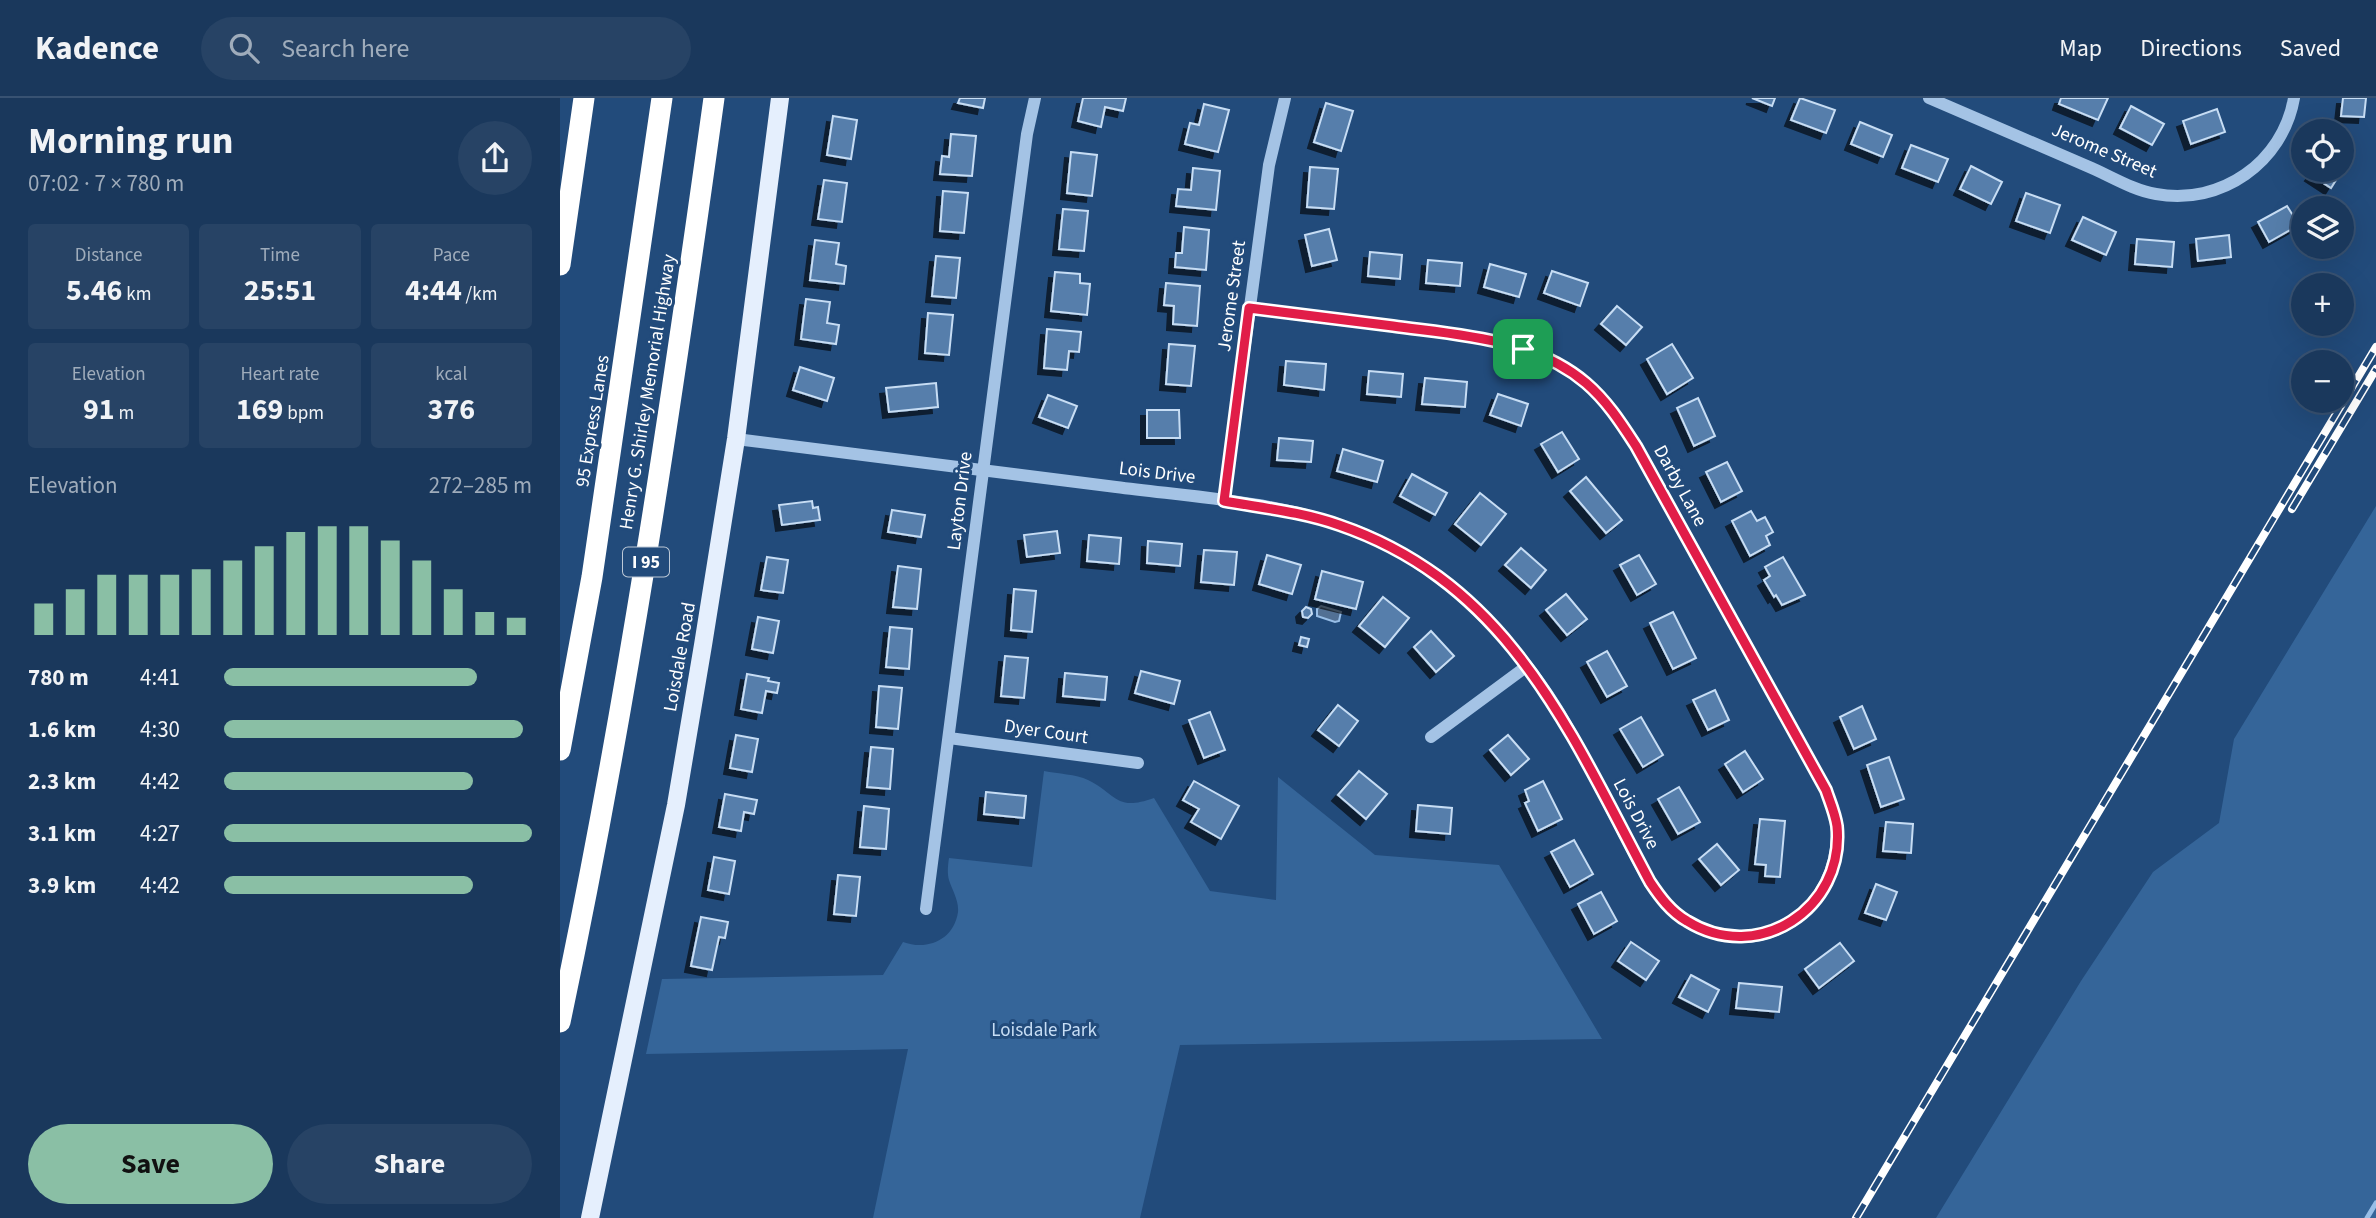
<!DOCTYPE html>
<meta charset="utf-8">
<style>
body{margin:0;font-family:"Source Sans 3",sans-serif;background:#274365;color:#f1f3f6;height:100vh;display:flex;flex-direction:column;font-size:26px;white-space:nowrap}
*{box-sizing:border-box;margin:0}
p{font-size:23px;color:#9facbb}
.icon{flex:none;width:38px;height:38px;fill:none;stroke:currentColor;stroke-width:2;stroke-linecap:round;stroke-linejoin:round}
.map{position:relative;flex:1;overflow:hidden}
.side{display:flex;flex-direction:column;background:#1a385c;width:560px}
.side>*{flex:none}
.tools{position:absolute;left:1731px;top:21px;display:grid;gap:14px}
.tools a{display:grid;place-items:center;width:63px;height:63px;border-radius:50%;background:#1a385c;box-shadow:0 7px 28px #0002,0 0 0 2px #385272;font-size:35px}
.pin{position:absolute;display:grid;place-items:center;width:60px;height:60px;color:#fff;margin:-30px;border-radius:14px;box-shadow:0 4px 10px #0006}
.round{display:grid;place-items:center;flex:none;width:74px;height:74px;border-radius:37px;background:#274365}
.headline{display:flex;align-items:center;justify-content:space-between;height:119px;padding:0 28px}
h1{font-size:38px;font-weight:700;line-height:52px}
.metrics{display:grid;grid-template-columns:repeat(3,1fr);gap:10px;height:119px;padding:7px 28px}
.metrics div{display:grid;align-content:center;border-radius:7px;background:#274365;text-align:center}
.metrics b{font-size:30px;font-weight:700}
.metrics small{font-size:19px;font-weight:400}
.metrics p{font-size:19px}
.chart{height:196px;padding:14px 28px}
.chart p{display:flex;justify-content:space-between}
.chart svg{width:100%;height:126px;margin-top:7px;stroke:#8abfa5;stroke-width:6}
.primary-button{display:flex;gap:14px;margin-top:auto;padding:14px 28px}
.primary-button a{flex:1;height:80px;border-radius:42px;background:#8abfa5;color:#111;font-size:28px;font-weight:700;line-height:80px;text-align:center}
.primary-button a+a{background:#274365;color:#f1f3f6}
ul{padding:0 28px;list-style:none;font-size:23px}
li{display:grid;grid-template-columns:112px 84px 1fr;align-items:center;height:52px}
li i{height:18px;border-radius:9px;background:#8abfa5}
header{display:flex;align-items:center;gap:42px;box-sizing:border-box;height:98px;padding:0 35px;background:#1a385c;border-bottom:2px solid #385272}
header strong{font-size:33px}
nav{display:flex;gap:38px;margin-inline-start:auto;font-size:24px}
.search{width:490px;height:63px;background:#274365;display:flex;align-items:center;gap:18px;box-sizing:border-box;padding:0 24px;border-radius:38px;color:#9facbb;font-size:26px}
main{display:flex;flex:1;min-height:0}
.map>svg:first-child{display:block}
</style>
<header>
<strong>Kadence</strong>
<div class="search"><svg class="icon" aria-label="search" viewBox="0 0 24 24"><circle cx="10" cy="10" r="6"/><path d="M15 15l6 6"/></svg>Search here</div>
<nav><a>Map</a><a>Directions</a><a>Saved</a></nav>
</header>
<main>
<section class="side">
<div class="headline"><div><h1>Morning run</h1><p>07:02 · 7 × 780 m</p></div><a class="round"><svg class="icon" aria-label="share" viewBox="0 0 24 24"><path d="M12 15V3M7 8l5-5 5 5M5 13v7h14v-7"/></svg></a></div>
<div class="metrics">
<div><p>Distance</p><b>5.46<small> km</small></b></div>
<div><p>Time</p><b>25:51</b></div>
<div><p>Pace</p><b>4:44<small> /km</small></b></div>
</div>
<div class="metrics">
<div><p>Elevation</p><b>91<small> m</small></b></div>
<div><p>Heart rate</p><b>169<small> bpm</small></b></div>
<div><p>kcal</p><b>376</b></div>
</div>
<div class="chart"><p><span>Elevation</span>272–285 m</p>
<svg viewBox="0 0 160 44" preserveAspectRatio="none"><path d="M5 44V33M15 44V28M25 44V23M35 44V23M45 44V23M55 44V21M65 44V18M75 44V13M85 44V8M95 44V6M105 44V6M115 44V11M125 44V18M135 44V28M145 44V36M155 44V38"/></svg>
</div>
<ul>
<li><b>780 m</b>4:41<i style="width:82%"></i></li>
<li><b>1.6 km</b>4:30<i style="width:97%"></i></li>
<li><b>2.3 km</b>4:42<i style="width:81%"></i></li>
<li><b>3.1 km</b>4:27<i style="width:100%"></i></li>
<li><b>3.9 km</b>4:42<i style="width:81%"></i></li>
</ul>
<div class="primary-button"><a>Save</a><a>Share</a></div>
</section>
<div class="map">
<svg width="1816" height="1120" viewBox="0 0 1816 1120">
<defs>
<filter id="shadow"><feDropShadow dx="-6" dy="6" stdDeviation="0" flood-color="#0009"/></filter>
</defs>
<rect width="100%" height="100%" fill="#224b7b"/>
<g fill="#356599">
<path d="M1816 408V1120H1376L1521 883 1593 774 1659 725 1674 641Z"/>
<path d="M484 673C498 676 516 676 528 682 557 696 555 714 594 700L650 793 716 802 718 679 815 757 939 767 1042 941 620 947 580 1120H313L348 951 86 956 102 881 323 877 343 844C367 853 394 842 398 814 399 802 392 792 389 782 387 775 388 767 389 760L472 769Z"/>
</g>
<path fill="#527094" stroke="#98bee7" stroke-width="2" d="M761 508 781 514 779 523 775 524 757 518V511Z"/>
<g fill="none" stroke-linecap="round" stroke-linejoin="round">
<path stroke="#98bee7" stroke-width="5" d="M1807 1120 1816 1105"/>
</g>
<g fill="#567eab" stroke="#c7ddf4" stroke-width="2" filter="url(#shadow)">
<path d="M400 0H425L423 10 398 5Z"/>
<path d="M523 0H566L563 13 545 9 541 29 518 23Z"/>
<path d="M1192 0H1215L1212 8Z"/>
<path d="M1240 0 1275 12 1266 35 1231 22Z"/>
<path d="M1501 0H1548L1538 22 1499 6Z"/>
<path d="M1783 0H1806L1804 19 1781 18Z"/>
<path d="M766 5 793 13 781 53 754 44Z"/>
<path d="M644 6 669 12 658 54 625 46 630 25 639 27Z"/>
<path d="M1571 8 1604 26 1592 47 1560 30Z"/>
<path d="M1657 11 1665 34 1631 46 1623 23Z"/>
<path d="M273 18 297 22 291 61 267 57Z"/>
<path d="M1300 24 1332 37 1323 59 1291 46Z"/>
<path d="M391 36 416 38 412 78 380 76 382 58 389 59Z"/>
<path d="M1351 47 1388 61 1378 84 1342 70Z"/>
<path d="M511 54 537 57 532 98 507 95Z"/>
<path d="M1782 58 1788 63 1771 90 1751 77 1755 72H1782Z"/>
<path d="M1411 68 1442 84 1431 106 1400 91Z"/>
<path d="M750 69 778 71 774 111 747 109Z"/>
<path d="M633 70 660 73 656 112 616 108 618 91 631 92Z"/>
<path d="M264 82 287 85 282 124 258 121Z"/>
<path d="M383 93 408 95 404 135 380 133Z"/>
<path d="M1466 95 1500 107 1490 135 1456 123Z"/>
<path d="M1727 108 1739 127 1709 144 1698 124Z"/>
<path d="M503 111 528 113 524 153 499 151Z"/>
<path d="M1523 119 1556 134 1546 157 1512 142Z"/>
<path d="M624 129 649 132 646 172 615 169 616 155H622Z"/>
<path d="M769 131 777 162 752 168 745 137Z"/>
<path d="M1669 137 1671 159 1638 163 1636 141Z"/>
<path d="M1577 141 1614 144 1612 169 1575 166Z"/>
<path d="M255 142 279 145 276 166 286 168 284 186 250 182Z"/>
<path d="M810 154 842 157 840 181 808 178Z"/>
<path d="M376 158 400 160 396 200 372 198Z"/>
<path d="M868 162 902 165 900 188 866 185Z"/>
<path d="M930 166 966 176 959 199 924 189Z"/>
<path d="M992 173 1028 185 1020 208 984 195Z"/>
<path d="M495 174 520 176V185L530 186 527 217 491 213Z"/>
<path d="M606 185 640 188 637 228 613 226 614 208 604 207Z"/>
<path d="M246 201 270 204 267 225 279 227 276 246 241 241Z"/>
<path d="M1057 208 1082 229 1066 247 1041 226Z"/>
<path d="M368 215 393 217 389 257 365 255Z"/>
<path d="M487 231 521 234 519 254 509 253 507 272 484 270Z"/>
<path d="M609 246 635 248 631 288 606 286Z"/>
<path d="M1112 246 1133 280 1107 296 1087 261Z"/>
<path d="M726 263 766 266 764 292 724 287Z"/>
<path d="M240 269 274 280 267 303 233 292Z"/>
<path d="M809 273 843 276 841 299 807 296Z"/>
<path d="M865 280 907 284 905 309 862 306Z"/>
<path d="M376 285 378 309 329 314 326 290Z"/>
<path d="M938 296 968 306 961 328 930 317Z"/>
<path d="M488 297 517 308 508 330 479 319Z"/>
<path d="M1138 300 1155 338 1134 348 1117 310Z"/>
<path d="M587 312H619L620 340H587Z"/>
<path d="M1002 334 1019 361 998 374 981 346Z"/>
<path d="M719 340 753 343 751 364 717 362Z"/>
<path d="M783 351 823 363 817 384 777 373Z"/>
<path d="M1167 364 1182 393 1161 404 1146 374Z"/>
<path d="M852 376 887 395 875 417 840 398Z"/>
<path d="M1026 379 1062 422 1046 435 1010 393Z"/>
<path d="M920 395 946 416 921 447 895 426Z"/>
<path d="M252 403 253 410 258 409 260 422 222 427 219 407Z"/>
<path d="M332 412 365 417 361 439 328 434Z"/>
<path d="M1191 413 1197 423 1205 419 1213 434 1206 438 1210 447 1190 458 1172 423Z"/>
<path d="M497 433 500 455 467 459 464 437Z"/>
<path d="M529 437 561 440 559 466 527 463Z"/>
<path d="M588 443 622 446 620 468 587 465Z"/>
<path d="M961 450 986 472 971 490 945 467Z"/>
<path d="M644 452 677 454 674 487 641 484Z"/>
<path d="M707 457 741 467 732 496 699 486Z"/>
<path d="M1079 457 1096 486 1077 497 1060 467Z"/>
<path d="M207 459 228 462 223 495 201 492Z"/>
<path d="M1223 459 1245 497 1222 507 1216 497 1214 499 1204 482 1210 478 1205 469Z"/>
<path d="M338 468 361 471 357 511 333 509Z"/>
<path d="M762 473 803 484 796 511 755 501Z"/>
<path d="M454 491 476 493 472 534 451 532Z"/>
<path d="M1006 496 1027 521 1007 537 986 512Z"/>
<path d="M823 499 849 520 825 549 799 528Z"/>
<path d="M746 509 751 511 752 516 748 520 743 519 742 513Z"/>
<path d="M1113 514 1136 560 1113 571 1090 525Z"/>
<path d="M198 519 219 523 213 555 192 551Z"/>
<path d="M330 529 352 531 349 571 326 569Z"/>
<path d="M871 533 894 558 876 574 854 549Z"/>
<path d="M741 539 749 541 747 549 739 547Z"/>
<path d="M1047 553 1067 588 1047 599 1027 564Z"/>
<path d="M445 558 468 560 464 600 441 598Z"/>
<path d="M581 573 620 583 614 606 575 595Z"/>
<path d="M505 575 547 579 545 602 503 598Z"/>
<path d="M187 576 209 580 208 583 219 585 217 595 206 593 202 615 181 611Z"/>
<path d="M319 588 342 590 338 631 316 629Z"/>
<path d="M1155 592 1169 622 1148 632 1133 602Z"/>
<path d="M778 607 798 623 779 648 758 632Z"/>
<path d="M1302 608 1316 641 1294 651 1280 619Z"/>
<path d="M650 614 665 652 644 660 629 622Z"/>
<path d="M1081 619 1103 657 1083 669 1060 631Z"/>
<path d="M176 637 198 641 192 674 170 670Z"/>
<path d="M948 637 969 661 951 677 930 652Z"/>
<path d="M311 649 333 651 330 691 307 689Z"/>
<path d="M1185 653 1203 681 1183 694 1165 666Z"/>
<path d="M1329 659 1344 701 1321 709 1307 667Z"/>
<path d="M799 673 827 696 806 721 778 697Z"/>
<path d="M634 683 679 708 661 741 631 724 639 711 623 702Z"/>
<path d="M983 683 1002 721 978 733 965 705 969 703 965 692Z"/>
<path d="M1119 689 1140 724 1118 736 1098 701Z"/>
<path d="M426 694 466 698 464 720 424 716Z"/>
<path d="M165 696 197 702 194 716 184 714 181 733 159 729Z"/>
<path d="M858 707 892 710 890 736 856 733Z"/>
<path d="M304 708 329 711 326 751 300 749Z"/>
<path d="M1200 721 1225 723 1220 779 1205 778 1206 767 1195 766Z"/>
<path d="M1326 724 1353 726 1351 755 1323 753Z"/>
<path d="M1014 742 1033 776 1010 789 991 754Z"/>
<path d="M1157 746 1179 772 1161 787 1139 761Z"/>
<path d="M154 759 175 763 169 796 148 792Z"/>
<path d="M278 777 300 779 296 818 274 816Z"/>
<path d="M1316 786 1337 794 1326 822 1305 815Z"/>
<path d="M1041 794 1057 823 1034 836 1018 806Z"/>
<path d="M141 819 168 824 165 840 159 839 152 872 131 868Z"/>
<path d="M1071 844 1099 863 1086 882 1058 863Z"/>
<path d="M1280 845 1294 863 1259 890 1245 871Z"/>
<path d="M1131 877 1159 892 1148 914 1119 899Z"/>
<path d="M1179 885 1222 889 1219 914 1176 910Z"/>
</g>
<g fill="none" stroke-linecap="round" stroke-linejoin="round">
<g stroke="#a4c3e5" stroke-width="12">
<path d="M1369 0C1422 23 1474 45 1527 68 1549 77 1572 92 1596 96 1661 108 1723 64 1734 0"/>
<path d="M176 341C303 357 429 373 556 389 641 400 734 404 813 440 873 468 919 509 960 559 973 575 986 593 997 611 1020 649 1040 690 1061 730 1079 763 1095 807 1131 826 1203 865 1278 812 1277 733 1277 718 1270 705 1266 692L1076 348C1061 325 1047 303 1026 285 973 240 899 237 833 228 785 222 737 216 689 210"/>
<path d="M664 403 709 67 725 0"/>
<path d="M871 639 967 568"/>
<path d="M389 640 578 665"/>
<path d="M366 811 467 36 475 0"/>
</g>
<path stroke="#e5effd" stroke-width="18" d="M30 1120 116 707 143 547 176 341 220 0"/>
<g stroke="#fff" stroke-width="21">
<path d="M0 167 24 0"/>
<path d="M0 652 32 479 102 0"/>
<path d="M0 924C65 618 111 310 154 0"/>
</g>
<g stroke="#fff" stroke-width="8">
<g id="rail">
<path d="M1732 411 1816 271"/>
<path d="M1296 1120 1816 249"/>
</g>
</g>
<use href="#rail" stroke="#224b7b" stroke-width="5" stroke-dasharray="16" stroke-linecap="butt"/>
</g>
<g fill="none" stroke-linecap="round" stroke-linejoin="round">
<g stroke="#fff" stroke-width="14">
<path id="route" d="M689 210C737 216 785 222 833 228 899 237 973 240 1026 285 1047 303 1061 325 1076 348L1266 692C1270 704 1275 715 1277 728 1285 811 1198 867 1127 823 1111 814 1100 799 1090 784 1011 636 951 486 779 427 742 414 703 410 664 403Z"/>
</g>
<use href="#route" stroke="#e11d48" stroke-width="9"/>
</g>
<g text-anchor="middle" dominant-baseline="central" stroke-width="6" stroke-linejoin="round" paint-order="stroke">
<rect fill="#224b7b" stroke="#bdc9d7" stroke-width="2" x="63" y="449.5" width="46" height="29" rx="5"/>
<g font-size="18" font-weight="bold" fill="#fff">
<text x="86" y="464">I 95</text>
</g>
<g font-size="19" fill="#fff" stroke="#224b7b">
<text transform="translate(1544 53) rotate(23)">Jerome Street</text>
<text transform="translate(672 198) rotate(-82)">Jerome Street</text>
<text transform="translate(88 294) rotate(-81)">Henry G. Shirley Memorial Highway</text>
<text transform="translate(33 323) rotate(-81)">95 Express Lanes</text>
<text transform="translate(597 375) rotate(7)">Lois Drive</text>
<text transform="translate(1120 388) rotate(61)">Darby Lane</text>
<text transform="translate(400 403) rotate(-83)">Layton Drive</text>
<text transform="translate(120 559) rotate(-80)">Loisdale Road</text>
<text transform="translate(486 634) rotate(8)">Dyer Court</text>
<text transform="translate(1076 716) rotate(62)">Lois Drive</text>
</g>
<g font-size="19" fill="#c7ddf4" stroke="#224b7b">
<text x="484" y="932">Loisdale Park</text>
</g>
</g>
</svg>
<div class="tools">
<a><svg class="icon" aria-label="locate" viewBox="0 0 24 24"><circle cx="12" cy="12" r="6"/><path d="M12 2v4M12 18v4M2 12h4M18 12h4"/></svg></a>
<a><svg class="icon" aria-label="layers" viewBox="0 0 24 24"><path d="M12 4l9 5-9 5-9-5zM3 14l9 5 9-5"/></svg></a>
<a>+</a>
<a>−</a>
</div>
<div class="pin" style="left:963px;top:251px;background:#1e9e55"><svg class="icon" aria-label="arrive" viewBox="0 0 24 24"><path d="M6 21V4h12l-3 4 3 4H6"/></svg></div>
</div>
</main>
